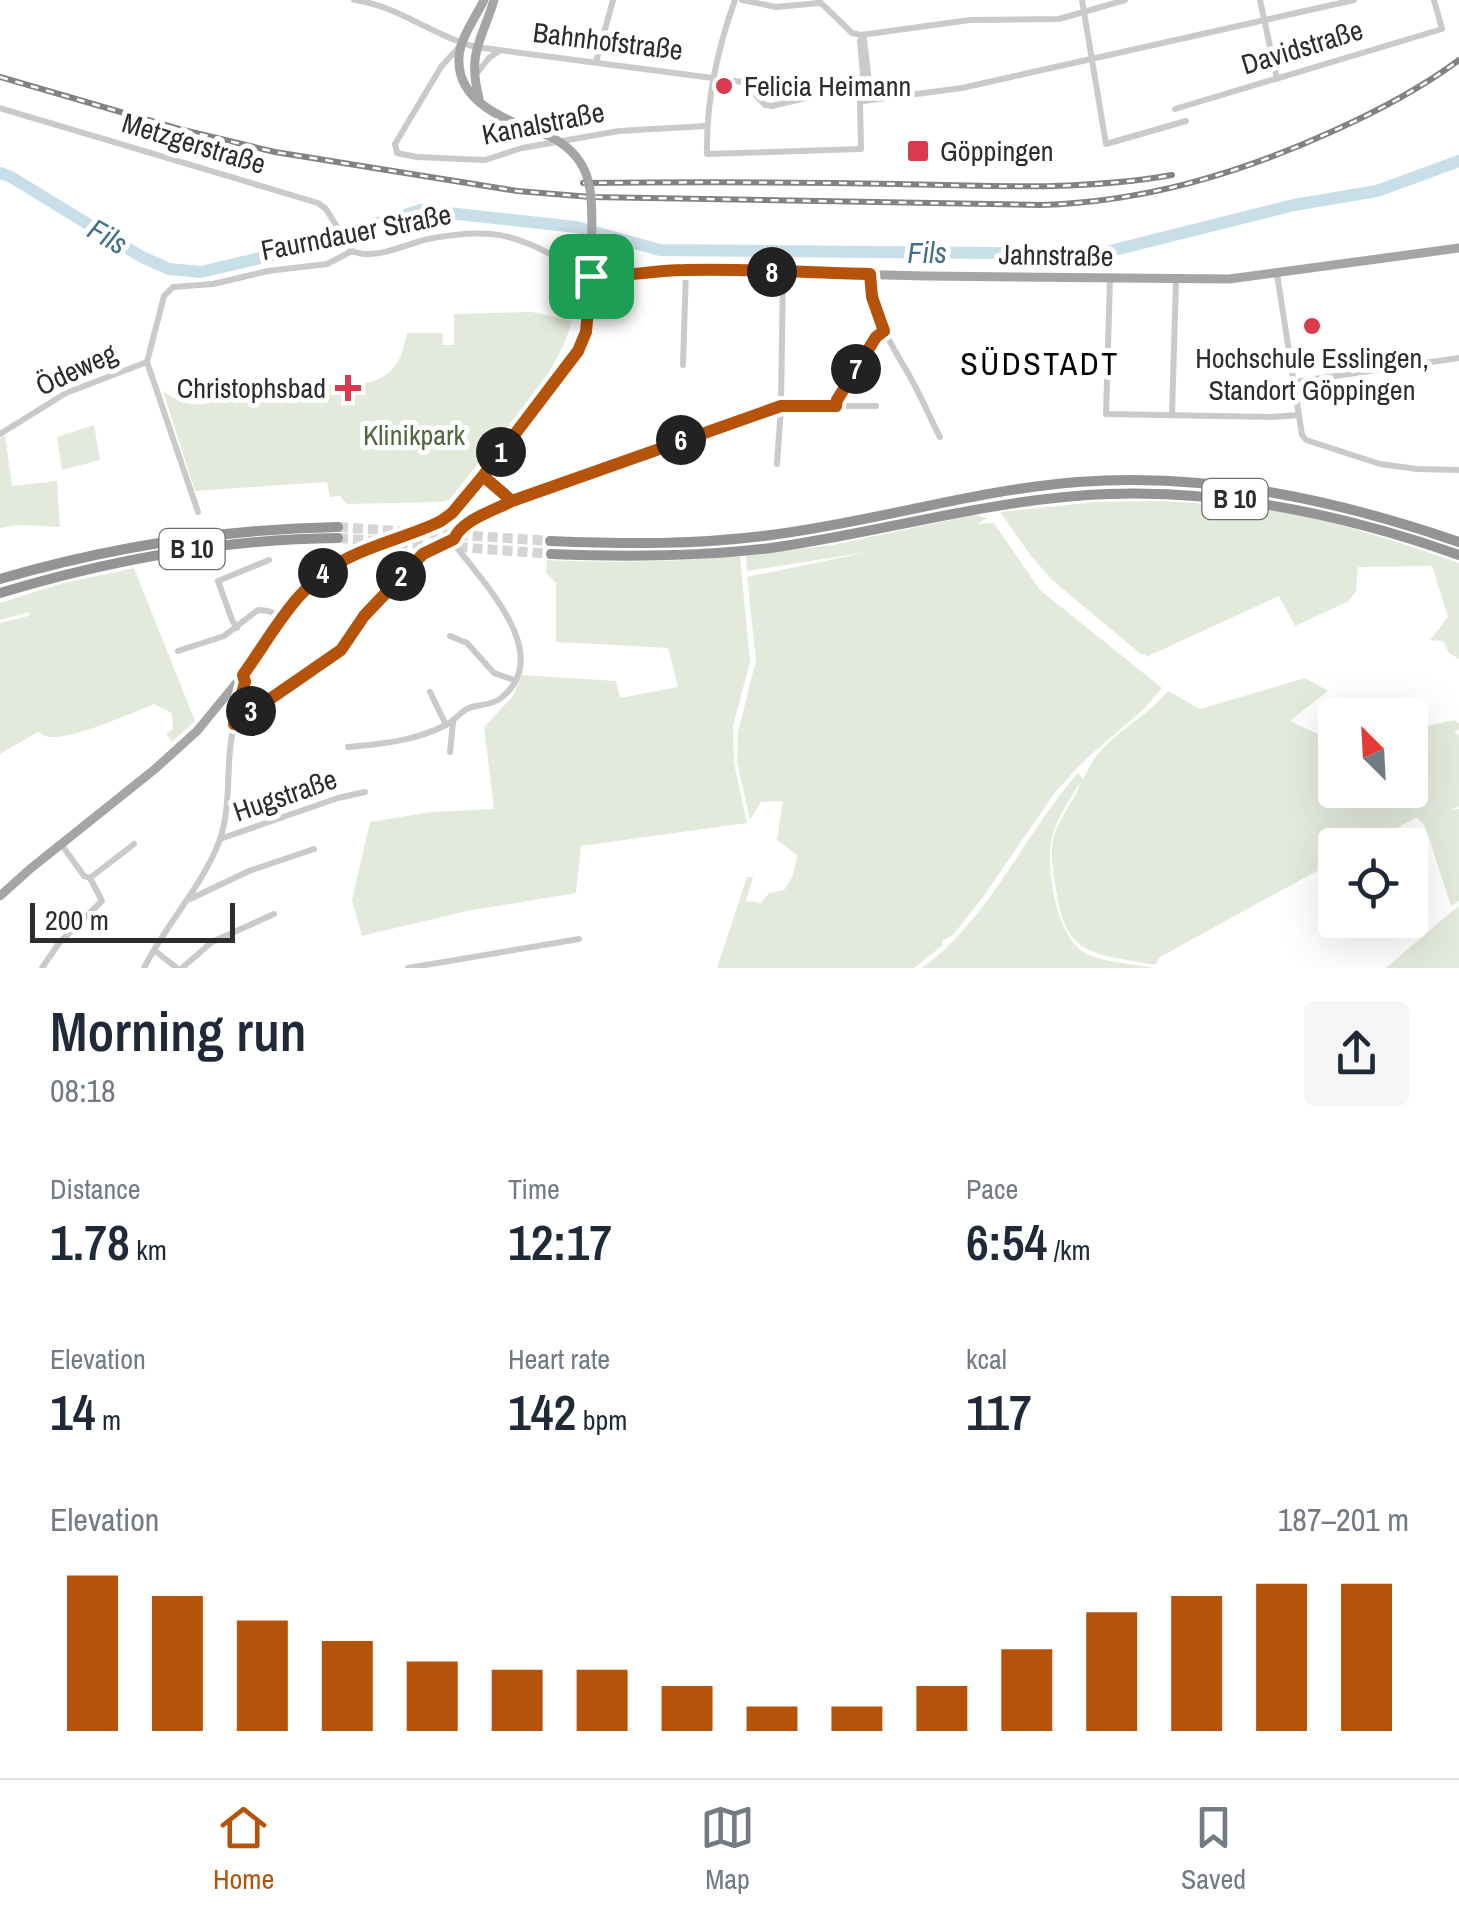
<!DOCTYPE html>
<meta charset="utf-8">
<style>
body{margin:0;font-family:"Archivo Narrow",sans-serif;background:#f6f6f7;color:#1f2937;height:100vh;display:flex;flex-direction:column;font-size:38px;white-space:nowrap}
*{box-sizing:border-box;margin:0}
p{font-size:32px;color:#747a83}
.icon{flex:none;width:55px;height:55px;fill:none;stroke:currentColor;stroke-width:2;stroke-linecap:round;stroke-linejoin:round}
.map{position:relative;height:968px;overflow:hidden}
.drawer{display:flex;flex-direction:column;background:#fff;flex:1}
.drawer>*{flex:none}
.needle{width:65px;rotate:336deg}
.fabs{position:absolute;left:1318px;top:698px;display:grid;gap:20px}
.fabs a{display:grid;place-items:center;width:110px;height:110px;border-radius:10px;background:#fff;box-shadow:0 10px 40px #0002;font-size:50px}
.scale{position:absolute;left:30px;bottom:25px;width:205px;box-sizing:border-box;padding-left:10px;border:5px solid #2d2d2d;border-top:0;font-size:28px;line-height:35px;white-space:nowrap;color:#2d2d2d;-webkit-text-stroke:8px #fff;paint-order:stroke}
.pin{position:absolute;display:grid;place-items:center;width:85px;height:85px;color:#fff;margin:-42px;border-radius:20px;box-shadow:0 5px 15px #0006}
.km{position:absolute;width:50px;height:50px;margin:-25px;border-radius:50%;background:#222;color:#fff;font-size:28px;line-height:50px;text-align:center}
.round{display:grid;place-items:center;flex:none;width:105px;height:105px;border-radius:10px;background:#f6f6f7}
.head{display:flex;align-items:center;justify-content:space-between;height:170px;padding:0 50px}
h1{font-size:55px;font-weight:600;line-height:75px}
.figures{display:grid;grid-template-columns:repeat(3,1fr);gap:15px;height:170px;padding:10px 50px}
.figures div{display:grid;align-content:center}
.figures b{font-size:50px;font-weight:600}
.figures small{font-size:28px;font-weight:400}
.figures p{font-size:28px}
.chart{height:280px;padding:20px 50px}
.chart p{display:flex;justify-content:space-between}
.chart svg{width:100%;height:180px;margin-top:10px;stroke:#b45309;stroke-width:6}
.tabs{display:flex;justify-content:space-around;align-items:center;height:140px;border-top:2px solid #e0e1e3;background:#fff;font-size:28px;color:#747a83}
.tabs a{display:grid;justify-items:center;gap:5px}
.tabs .active{color:#b45309}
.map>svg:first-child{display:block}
</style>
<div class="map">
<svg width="1459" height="968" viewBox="0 0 1459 968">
<rect width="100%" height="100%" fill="#fff"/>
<g fill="#e4eadb">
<path d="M532 312 572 321C559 369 523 408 493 445 478 463 464 482 449 500L441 502 346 504 340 496 330 497 327 482 195 491 163 391C183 407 219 413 229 384L244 381 255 391 316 397 318 387C329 383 339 386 351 385 389 381 400 369 407 333H443L442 345H454V314Z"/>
<path d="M94 425 100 460 62 470 57 437Z"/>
<path d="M5 434 12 486 57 481 60 527 19 525 0 528V438Z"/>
<path d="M1161 501C1203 503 1244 506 1286 513 1345 523 1403 544 1459 563V659L1449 653 1443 641 1430 640 1448 617 1432 566 1358 567 1356 591 1349 601 1295 626 1279 596 1146 657 1145 653 1142 655 1052 580 1031 556 1000 512 1096 502Z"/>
<path d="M974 515 987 518 978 524 994 523 1040 590 1162 688 1145 708 1087 758 1056 791 983 897 953 935 942 941 943 945 914 968H717L747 877H753L746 901 761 903 769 893 784 890C793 879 795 869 797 855L777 840 783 801 761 802 750 820 737 762 738 732 756 660 747 577 868 552 747 571 746 555 833 545Z"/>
<path d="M740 556 750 662 733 726 734 763 747 823 581 846 576 893 467 911 362 936 352 900 370 822 430 812 494 809 484 727 513 696 522 675 616 681 620 698 678 687 668 648 556 642V583L546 573 547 560C614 563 673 562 740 556Z"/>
<path d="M134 568 195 721 172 742 166 734 173 729 172 713 154 704C129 714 79 737 53 737 46 737 45 736 38 732L0 754V623L28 616 30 612 0 620V603L60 584Z"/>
<path d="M1305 678 1328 691 1290 721 1335 742V790H1410V730L1454 720 1459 723V729L1454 733 1459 735V806L1452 810 1459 809V901L1451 906 1425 826 1417 817 1365 845H1335V861L1160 957 1155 965C1097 953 1066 960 1056 890 1054 873 1049 852 1054 836 1060 816 1076 799 1081 781 1071 798 1056 818 1052 837 1045 867 1056 937 1085 953 1098 961 1138 965 1155 968H922C989 920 1024 834 1078 773L1083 779C1102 740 1120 735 1151 708 1157 703 1163 696 1168 691L1200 709Z"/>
<path d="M1459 906V968H1386L1451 912Z"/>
</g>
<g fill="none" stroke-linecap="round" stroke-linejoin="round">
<path stroke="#c8dee9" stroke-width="12" d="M0 173 11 177 142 257 169 269 201 272 273 255 421 210 576 227 660 250 1098 254 1294 205 1377 191 1459 161"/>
<g stroke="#d5d5d5" stroke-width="10" stroke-dasharray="10 5" stroke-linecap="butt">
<path d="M338 527 550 541"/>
<path d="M338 538 551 554"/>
</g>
<g stroke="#cacaca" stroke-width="6">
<path d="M354 0C397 5 433 36 476 47L743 82 765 105 772 106 818 95 855 97 863 101 962 88 1354 0"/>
<path d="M735 0C717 50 706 100 707 154L861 149 860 101"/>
<path d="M742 0 776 7 819 3"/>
<path d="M818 0 852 33 861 35 864 39 870 92 868 99"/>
<path d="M1082 0 1106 144 1186 121"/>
<path d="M1260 0 1277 79"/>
<path d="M861 35 970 20 1059 19 1125 0"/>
<path d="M860 41 863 73 860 85"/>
<path d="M459 47 441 67 395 144 397 153 417 157 485 160 522 148 619 131 706 126"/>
<path d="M596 62 613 0"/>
<path d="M477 73 489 58 499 51"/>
<path d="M0 108 318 203 326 209 352 251"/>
<path d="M1175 109 1442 29 1434 0"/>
<path d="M1277 274 1302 435 1306 440 1380 464 1417 469 1459 470"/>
<path d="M870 275C870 318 896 350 915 386 924 403 931 420 940 437"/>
<path d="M1110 279 1106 414 1272 417 1299 415"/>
<path d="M683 365 686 270"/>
<path d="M1294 382 1459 358"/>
<path d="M836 406 837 400 876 337 884 331"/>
<path d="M1172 415 1176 280"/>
<path d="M0 434 66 393 147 362"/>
<path d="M777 464 781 406 783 272"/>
<path d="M483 476 511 501"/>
<path d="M198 512 147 362 164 296 173 287 213 284 268 271 327 264 352 251C374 261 406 244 428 239 448 235 470 232 491 234 527 237 559 260 591 276"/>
<path d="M237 628 232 620 218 581 269 560"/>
<path d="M450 636 467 643 494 673 514 680"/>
<path d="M178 651 224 636 258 610 268 611 282 616"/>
<path d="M430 692 446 725"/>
<path d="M234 724 341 650 362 617 423 555 453 539 455 534 464 526 511 501 781 406H876"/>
<path d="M348 747C382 744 415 741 446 725 453 721 458 715 465 710 476 703 490 707 501 698 556 655 482 582 455 545L453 539"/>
<path d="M450 752 453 722"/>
<path d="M220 839 338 798 365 792"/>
<path d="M90 878 134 844"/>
<path d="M190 899 249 871 314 849"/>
<path d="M154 950 177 968"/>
<path d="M42 968 59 943 102 901 90 878 84 876 61 844"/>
<path d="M144 968C166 924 201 888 219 842 230 812 227 780 230 750 232 727 239 704 245 682L243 676"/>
<path d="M182 968 212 942 274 914"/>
<path d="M408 968 579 939"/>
</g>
<g stroke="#a5a5a5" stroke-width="9">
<path d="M484 0C476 17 460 38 459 57 456 105 512 122 547 135"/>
<path d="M479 98C467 53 482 40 494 0"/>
<path d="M591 276 606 277 686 270 927 276 1229 279 1459 248"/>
<path d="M0 896 30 869 155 769 197 731 243 675 295 599 320 576 350 557 430 527 452 513 483 476 578 351C593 318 591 281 592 246"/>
</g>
<g stroke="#949494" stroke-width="10">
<path d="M550 541C624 544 697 545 771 535 874 522 974 490 1078 482 1209 472 1337 500 1459 542"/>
<path d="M551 554C625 557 698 557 771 548 884 532 994 498 1109 494 1229 490 1346 515 1459 555"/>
<path d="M0 579C110 547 223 529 338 527"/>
<path d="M0 593C110 560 223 539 338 538"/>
</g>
<g stroke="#828282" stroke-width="6">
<g id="rail">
<path d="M0 77 179 129 275 152 517 191 591 197 1041 205C1143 202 1238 174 1331 132 1376 112 1420 89 1459 60"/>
<path d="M583 183C687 182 792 182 897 184 989 186 1081 191 1172 175"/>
</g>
</g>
<use href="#rail" stroke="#fff" stroke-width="2.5" stroke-dasharray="8" stroke-linecap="butt"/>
<path stroke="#a5a5a5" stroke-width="9" d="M547 135C598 159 591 197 592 246"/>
</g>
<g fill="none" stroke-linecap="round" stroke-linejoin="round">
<g stroke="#fff" stroke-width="20">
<path id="route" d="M591 276 586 332 578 351 483 476 512 501C493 511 462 520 454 539L423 554 364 616 341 650 234 724 245 682 243 675C274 632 296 585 346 559 376 543 411 536 441 521L452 513 483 476 512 501 781 406H836L837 400 876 337 884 331 872 297 870 274C808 273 746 268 684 270 653 270 622 278 591 276"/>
</g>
<use href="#route" stroke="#b45309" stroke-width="12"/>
</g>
<g fill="#da3950" stroke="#fff" stroke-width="4">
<circle cx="724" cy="86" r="10"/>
<rect x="906" y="139" width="24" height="24" rx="5"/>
<circle cx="1312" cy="326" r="10"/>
<path d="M343 373h10v10h10v10h-10v10h-10v-10h-10v-10h10z"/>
</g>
<g text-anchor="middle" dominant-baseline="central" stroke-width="10" stroke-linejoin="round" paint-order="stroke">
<g fill="#fff" stroke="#6c6c6c" stroke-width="2.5">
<rect x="1202.5" y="479" width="65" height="40" rx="8"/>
<rect x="159.5" y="529" width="65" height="40" rx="8"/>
</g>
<g font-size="25" font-weight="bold" fill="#2d2d2d">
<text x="1235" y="499">B 10</text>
<text x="192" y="549">B 10</text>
</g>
<g font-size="28" fill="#2d2d2d" stroke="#fff">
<text transform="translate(608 41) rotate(7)">Bahnhofstraße</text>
<text transform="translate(1302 47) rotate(-17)">Davidstraße</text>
<text transform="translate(543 123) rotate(-11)">Kanalstraße</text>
<text transform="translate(194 143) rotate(17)">Metzgerstraße</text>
<text transform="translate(356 232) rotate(-11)">Faurndauer Straße</text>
<text transform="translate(1056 255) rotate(1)">Jahnstraße</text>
<text transform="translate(76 369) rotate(-25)">Ödeweg</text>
<text transform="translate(285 795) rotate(-19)">Hugstraße</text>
</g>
<g font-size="28" fill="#2d2d2d" stroke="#fff" text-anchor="start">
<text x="744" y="86">Felicia Heimann</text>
<text x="940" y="151">Göppingen</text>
<text x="1312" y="358" text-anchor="middle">Hochschule Esslingen,<tspan x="1312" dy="32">Standort Göppingen</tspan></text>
<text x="326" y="388" text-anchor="end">Christophsbad</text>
</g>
<g font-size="28" fill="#53663d" stroke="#fff">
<text x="414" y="435">Klinikpark</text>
</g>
<g font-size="30" font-style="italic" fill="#40728a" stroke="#fff">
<text transform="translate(108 236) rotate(30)">Fils</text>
<text x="927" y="252">Fils</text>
</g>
<g font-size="32" letter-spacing="2.5" fill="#000" stroke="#fff">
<text x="1040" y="363">SÜDSTADT</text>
</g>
</g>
</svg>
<div class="fabs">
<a><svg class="needle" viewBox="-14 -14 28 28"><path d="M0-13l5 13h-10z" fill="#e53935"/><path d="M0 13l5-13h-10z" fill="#747a83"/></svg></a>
<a><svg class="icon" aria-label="locate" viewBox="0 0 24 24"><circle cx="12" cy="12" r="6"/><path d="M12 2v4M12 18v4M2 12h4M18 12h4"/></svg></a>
</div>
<div class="scale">200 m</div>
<div class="pin" style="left:591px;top:276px;background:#1e9e55"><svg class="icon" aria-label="arrive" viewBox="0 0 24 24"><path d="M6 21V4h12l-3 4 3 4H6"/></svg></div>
<b class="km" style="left:501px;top:452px">1</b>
<b class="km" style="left:401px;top:576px">2</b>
<b class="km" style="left:251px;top:711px">3</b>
<b class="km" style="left:323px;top:573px">4</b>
<b class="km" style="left:681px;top:440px">6</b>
<b class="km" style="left:856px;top:369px">7</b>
<b class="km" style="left:772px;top:272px">8</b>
</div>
<section class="drawer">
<div class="head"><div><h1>Morning run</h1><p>08:18</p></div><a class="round"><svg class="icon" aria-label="share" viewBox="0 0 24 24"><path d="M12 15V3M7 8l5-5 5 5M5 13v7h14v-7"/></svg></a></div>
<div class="figures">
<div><p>Distance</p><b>1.78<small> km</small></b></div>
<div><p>Time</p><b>12:17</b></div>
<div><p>Pace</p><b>6:54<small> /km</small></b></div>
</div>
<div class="figures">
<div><p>Elevation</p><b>14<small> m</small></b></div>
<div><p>Heart rate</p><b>142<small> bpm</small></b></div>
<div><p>kcal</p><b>117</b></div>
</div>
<div class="chart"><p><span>Elevation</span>187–201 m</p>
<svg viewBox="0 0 160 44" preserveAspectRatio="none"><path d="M5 44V6M15 44V11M25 44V17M35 44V22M45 44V27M55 44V29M65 44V29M75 44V33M85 44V38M95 44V38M105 44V33M115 44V24M125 44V15M135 44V11M145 44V8M155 44V8"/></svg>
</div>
</section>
<nav class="tabs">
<a class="active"><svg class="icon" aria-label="home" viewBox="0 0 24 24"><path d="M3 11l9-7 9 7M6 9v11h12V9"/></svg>Home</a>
<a><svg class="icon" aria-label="map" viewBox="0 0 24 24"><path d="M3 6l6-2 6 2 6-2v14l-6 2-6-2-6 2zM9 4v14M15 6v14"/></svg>Map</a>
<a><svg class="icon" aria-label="saved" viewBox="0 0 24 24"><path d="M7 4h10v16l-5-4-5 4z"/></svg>Saved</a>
</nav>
